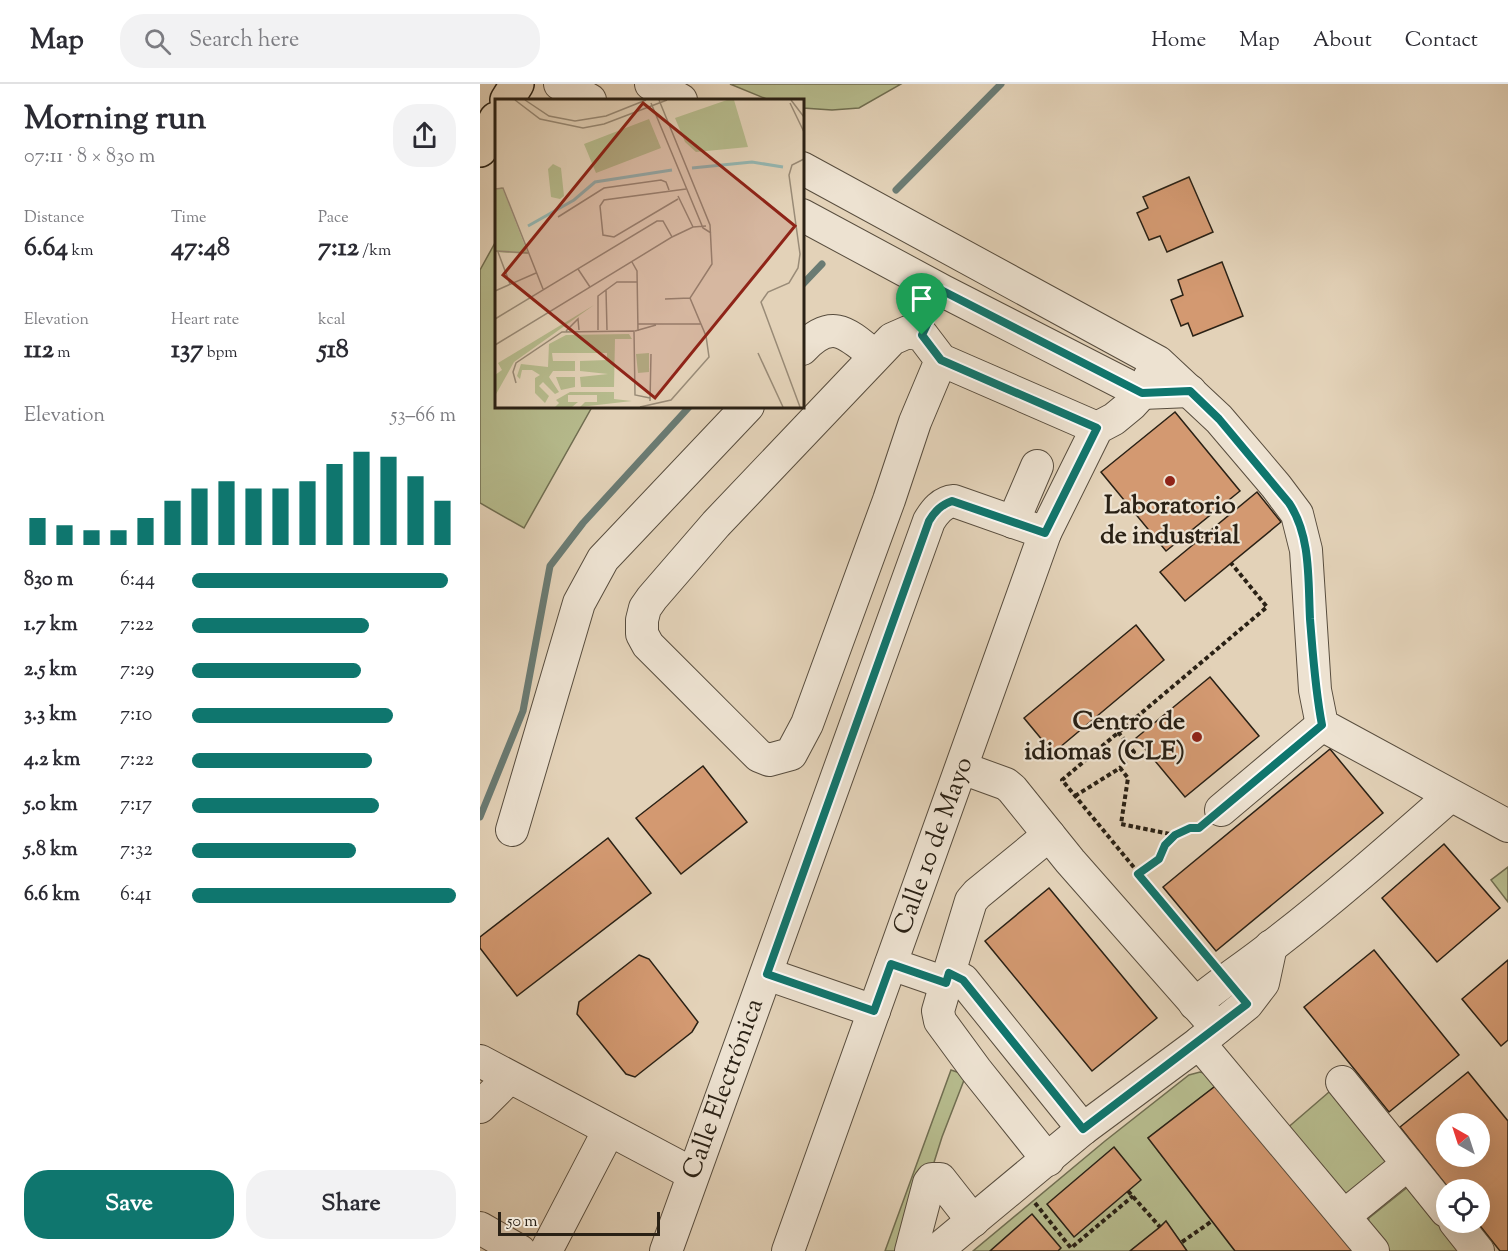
<!DOCTYPE html>
<meta charset="utf-8">
<style>
body{margin:0;font-family:"Sorts Mill Goudy",serif;background:#f2f2f3;color:#2b2b33;height:100vh;display:flex;flex-direction:column;font-size:22px;white-space:nowrap}
*{box-sizing:border-box;margin:0}
p{font-size:20px;color:#7c7c81}
.icon{flex:none;width:33px;height:33px;fill:none;stroke:currentColor;stroke-width:2;stroke-linecap:round;stroke-linejoin:round}
.map{position:relative;flex:1;overflow:hidden}
.sheet{display:flex;flex-direction:column;background:#fff;width:480px}
.sheet>*{flex:none}
.needle{width:39px;rotate:321deg}
.controls{position:absolute;left:956px;top:1029px;display:grid;gap:12px}
.controls a{display:grid;place-items:center;width:54px;height:54px;border-radius:50%;background:#fff;box-shadow:0 6px 24px #0002;font-size:30px}
.scale{position:absolute;left:18px;bottom:15px;width:162px;box-sizing:border-box;padding-left:6px;border:3px solid #2a2115;border-top:0;font-size:16px;line-height:21px;white-space:nowrap;color:#2a2115;-webkit-text-stroke:4px #ede2d1;paint-order:stroke}
.pin{position:absolute;display:grid;place-items:center;width:51px;height:51px;color:#fff;margin:-62px -26px;border-radius:50% 50% 50% 0;rotate:-45deg;box-shadow:0 0 6px #0007}
.pin .icon{rotate:45deg}
.round{display:grid;place-items:center;flex:none;width:63px;height:63px;border-radius:24px;background:#f2f2f3}
.headline{display:flex;align-items:center;justify-content:space-between;height:102px;padding:0 24px}
h1{font-size:33px;font-weight:700;line-height:45px}
.metrics{display:grid;grid-template-columns:repeat(3,1fr);gap:9px;height:102px;padding:6px 24px}
.metrics div{display:grid;align-content:center}
.metrics b{font-size:26px;font-weight:700}
.metrics small{font-size:16px;font-weight:400}
.metrics p{font-size:16px}
.chart{height:168px;padding:12px 24px}
.chart p{display:flex;justify-content:space-between}
.chart svg{width:100%;height:108px;margin-top:6px;stroke:#0f766e;stroke-width:6}
.button{display:flex;gap:12px;margin-top:auto;padding:12px 24px}
.button a{flex:1;height:69px;border-radius:24px;background:#0f766e;color:#fff;font-size:24px;font-weight:700;line-height:69px;text-align:center}
.button a+a{background:#f2f2f3;color:#2b2b33}
ul{padding:0 24px;list-style:none;font-size:20px}
li{display:grid;grid-template-columns:96px 72px 1fr;align-items:center;height:45px}
li i{height:15px;border-radius:8px;background:#0f766e}
header{display:flex;align-items:center;gap:36px;box-sizing:border-box;height:84px;padding:0 30px;background:#fff;border-bottom:2px solid #e1e1e2}
header strong{font-size:28px}
nav{display:flex;gap:33px;margin-inline-start:auto;font-size:21px}
.search{width:420px;height:54px;background:#f2f2f3;display:flex;align-items:center;gap:15px;box-sizing:border-box;padding:0 21px;border-radius:24px;color:#7c7c81;font-size:22px}
main{display:flex;flex:1;min-height:0}
.map>svg:first-child{display:block}
</style>
<header>
<strong>Map</strong>
<div class="search"><svg class="icon" aria-label="search" viewBox="0 0 24 24"><circle cx="10" cy="10" r="6"/><path d="M15 15l6 6"/></svg>Search here</div>
<nav><a>Home</a><a>Map</a><a>About</a><a>Contact</a></nav>
</header>
<main>
<section class="sheet">
<div class="headline"><div><h1>Morning run</h1><p>07:11 · 8 × 830 m</p></div><a class="round"><svg class="icon" aria-label="share" viewBox="0 0 24 24"><path d="M12 15V3M7 8l5-5 5 5M5 13v7h14v-7"/></svg></a></div>
<div class="metrics">
<div><p>Distance</p><b>6.64<small> km</small></b></div>
<div><p>Time</p><b>47:48</b></div>
<div><p>Pace</p><b>7:12<small> /km</small></b></div>
</div>
<div class="metrics">
<div><p>Elevation</p><b>112<small> m</small></b></div>
<div><p>Heart rate</p><b>137<small> bpm</small></b></div>
<div><p>kcal</p><b>518</b></div>
</div>
<div class="chart"><p><span>Elevation</span>53–66 m</p>
<svg viewBox="0 0 160 44" preserveAspectRatio="none"><path d="M5 44V33M15 44V36M25 44V38M35 44V38M45 44V33M55 44V26M65 44V21M75 44V18M85 44V21M95 44V21M105 44V18M115 44V11M125 44V6M135 44V8M145 44V16M155 44V26"/></svg>
</div>
<ul>
<li><b>830 m</b>6:44<i style="width:97%"></i></li>
<li><b>1.7 km</b>7:22<i style="width:67%"></i></li>
<li><b>2.5 km</b>7:29<i style="width:64%"></i></li>
<li><b>3.3 km</b>7:10<i style="width:76%"></i></li>
<li><b>4.2 km</b>7:22<i style="width:68%"></i></li>
<li><b>5.0 km</b>7:17<i style="width:71%"></i></li>
<li><b>5.8 km</b>7:32<i style="width:62%"></i></li>
<li><b>6.6 km</b>6:41<i style="width:100%"></i></li>
</ul>
<div class="button"><a>Save</a><a>Share</a></div>
</section>
<div class="map">
<svg width="1028" height="1167" viewBox="0 0 1028 1167">
<rect width="100%" height="100%" fill="#e3d2b8"/>
<filter id="stains"><feTurbulence type="fractalNoise" baseFrequency=".00333" numOctaves="4"/><feColorMatrix values="0 0 0 0 .2 0 0 0 0 .09 0 0 0 0 .02 0 0 0 .5 -.17"/></filter>
<radialGradient id="worn" r=".72"><stop offset=".6" stop-color="#630" stop-opacity="0"/><stop offset="1" stop-color="#630" stop-opacity=".3"/></radialGradient>
<g fill="#b6bb8d" stroke="#706e51" stroke-width="1.5">
<path d="M250 0H421L379 24 352 26 323 24 322 16H289Z"/>
<path d="M16 157V322L112 323 44 444 0 419V186Z"/>
<path d="M1028 783V818L1011 796Z"/>
<path d="M471 986 486 991 462 1053 426 1167H405Z"/>
<path d="M720 988 728 990 738 1000 668 1054 755 1167H707L686 1138 650 1167H493L625 1057 709 991Z"/>
<path d="M856 1002 917 1079 873 1121 805 1046Z"/>
<path d="M929 1102 984 1167H905L886 1145 889 1134Z"/>
</g>
<g fill="none" stroke-linecap="round" stroke-linejoin="round">
<g stroke="#6a7b73" stroke-width="7">
<path d="M416 106 521 0"/>
<path d="M322 201 342 180"/>
<path d="M0 733 43 627 70 482 103 439 210 322"/>
</g>
</g>
<g fill="#d39971" stroke="#2a2115" stroke-width="1.5" fill-rule="evenodd">
<path d="M709 93 733 148 687 168 680 152 669 156 657 129 668 124 663 113Z"/>
<path d="M742 178 763 232 713 252 708 239 701 242 691 216 703 211 698 196Z"/>
<path d="M695 328 760 407 686 467 621 388Z"/>
<path d="M777 408 801 438 705 517 680 488Z"/>
<path d="M656 541 684 576 573 669 544 634Z"/>
<path d="M730 593 779 652 705 713 656 654Z"/>
<path d="M850 665 903 729 736 867 683 803Z"/>
<path d="M223 682 267 738 201 790 156 734Z"/>
<path d="M128 754 171 809 37 912 0 864V853Z"/>
<path d="M964 760 1020 824 957 878 902 814Z"/>
<path d="M569 804 677 934 612 987 505 857Z"/>
<path d="M894 866 979 971 909 1028 824 923Z"/>
<path d="M159 871 169 875 218 938 212 948 155 993 146 990 97 930 99 918Z"/>
<path d="M1028 876V956L1021 962 982 915Z"/>
<path d="M988 988 1028 1037V1167H1020L997 1138H999V1106H970L920 1043ZM966 1040H999V1072H966Z"/>
<path d="M738 1000 875 1167H755L668 1054Z"/>
<path d="M634 1063 661 1096 594 1153 567 1120Z"/>
<path d="M552 1130 581 1164 578 1167H510Z"/>
<path d="M686 1137 707 1167H650L680 1143Z"/>
</g>
<g fill="none" stroke-linecap="round" stroke-linejoin="round">
<g stroke="#584d3e" stroke-width="34">
<g id="minor">
<path d="M80 0 110 16"/>
<path d="M171 0 201 16"/>
<path d="M322 84 678 278 739 335 796 402 817 430 826 466 835 606 842 641 1028 742"/>
<path d="M322 131 463 207 662 309 710 307"/>
<path d="M322 265C352 233 367 249 395 272"/>
<path d="M461 276 435 338 409 416 327 640 311 670 289 676 279 672 168 561 162 550V536L165 524 172 514 236 440 412 255 428 248 442 251 461 276 617 344"/>
<path d="M533 438 557 382"/>
<path d="M565 449 617 344 634 335 651 321 662 309 670 292"/>
<path d="M482 684 526 700 532 705 590 777 737 944"/>
<path d="M741 726 842 641"/>
<path d="M32 746 99 519 123 475 268 322"/>
<path d="M411 880 466 899"/>
<path d="M469 889 491 817 497 810 569 751"/>
<path d="M287 890 394 927"/>
<path d="M715 920C740 899 767 882 792 862 853 815 912 763 970 712"/>
<path d="M720 958 767 920 783 899 791 862"/>
<path d="M0 977 213 1090"/>
<path d="M862 998 966 1127"/>
<path d="M0 1023 29 994"/>
<path d="M568 1076 496 986 460 937 458 927 469 889 483 896 603 1045"/>
<path d="M864 1132 928 1080"/>
<path d="M975 1138 998 1167"/>
<path d="M0 1144 40 1167"/>
<path d="M66 1167 129 1046"/>
<path d="M186 1167 449 437C455 427 462 418 474 417L565 449 308 1167"/>
<path d="M431 1167 449 1099 452 1095H460L493 1137"/>
<path d="M456 1167 603 1045 719 959 893 1167"/>
</g>
</g>
<g stroke="#2a2115" stroke-width="36">
<g id="major">
<path d="M27 16 37 0"/>
<path d="M0 66 16 35"/>
</g>
</g>
<g stroke="#2a2115" stroke-width="4" stroke-dasharray="4.5 3" stroke-linecap="butt">
<path d="M638 648 654 668 640 684"/>
<path d="M595 712 640 684 648 694 641 740 695 751"/>
<path d="M658 790 679 775 685 761 695 751 710 744 721 742"/>
<path d="M730 876 582 696 787 523 751 479"/>
<path d="M648 1107 680 1143"/>
<path d="M555 1119 591 1164 653 1112"/>
<path d="M702 1158 732 1137"/>
</g>
<use href="#minor" stroke="#ede2d1" stroke-width="32"/>
<use href="#major" stroke="#e3d2b8" stroke-width="33"/>
</g>
<g fill="none" stroke-linecap="round" stroke-linejoin="round">
<g stroke="#fff" stroke-width="12">
<path id="route" d="M463 207 662 309 710 307 739 335 809 419C831 452 828 496 830 535 833 571 835 605 842 641L719 744H710L695 751 685 761 679 775 658 790 767 920 603 1045 483 896 469 889 466 899 411 880 394 927 287 890 449 437C455 427 461 421 472 417L565 449 617 344 461 276 442 251Z"/>
</g>
<use href="#route" stroke="#0f766e" stroke-width="8"/>
</g>
<g fill="#8f2418" stroke="#ede2d1" stroke-width="2">
<circle cx="690" cy="397" r="6"/>
<circle cx="717" cy="653" r="6"/>
</g>
<g text-anchor="middle" dominant-baseline="central" stroke-width="4.5" stroke-linejoin="round" paint-order="stroke">
<g font-size="26" font-weight="bold" fill="#2a2115" stroke="#ede2d1">
<text x="690" y="422">Laboratorio<tspan x="690" dy="30">de industrial</tspan></text>
<text x="705" y="638" text-anchor="end">Centro de<tspan x="705" dy="30">idiomas (CLE)</tspan></text>
</g>
<g font-size="26" fill="#2a2115" stroke="#ede2d1">
<text transform="translate(454 762) rotate(-70)">Calle 10 de Mayo</text>
<text transform="translate(244 1005) rotate(-70)">Calle Electrónica</text>
</g>
</g>
<g transform="translate(15 15)">
<rect width="309" height="309" fill="#e3d2b8"/>
<path d="M232 1H239L253 48 201 53 190 43 180 19ZM154 20 166 49 101 74 89 45ZM58 65 66 69 69 97 65 100 56 98 53 70ZM7 88 33 155 0 153V91ZM99 206 19 263 0 297V276L7 271 3 264ZM134 235 137 240H120L119 288H86L85 278 113 275 85 272V262L112 261V254H57L58 262H80V272H58L54 278 64 293 60 295 48 283 44 287 54 297 50 304 40 294V279L45 276 37 271H27L25 280 22 277 26 265 53 268 54 245 71 236ZM154 254V273L143 274 141 255ZM61 278H80V288L66 291ZM75 293H119V300L137 302 85 308 90 303H102V296H73V303H83L77 308H60L64 304 61 301Z" fill="#b6bb8d"/>
<path fill="none" stroke="#95b7b2" stroke-width="3" d="M197 69 257 63 288 68M33 127 79 101 100 83 177 71"/>
<path fill="none" stroke="#998b77" stroke-width="1.5" d="M20 1 45 20 88 29 109 25 172 1M30 1 54 17 80 22 111 17 151 1M296 1 309 18M156 4 208 129 216 134M295 4 309 33M0 90 8 89 48 190M183 97 198 128M183 100 119 138 108 136 105 107 109 101 191 90M63 118 109 89 166 81 171 83 174 91M177 138 198 128 211 127M1 152 33 154M3 153 15 185M137 163 142 172 143 232M83 170 95 188M111 191 122 183H142M0 192 41 174M170 200 195 199M0 220 162 122H168L177 138 0 246M143 225H206M103 231V197L111 191 112 231M71 232 83 220 84 231M140 232 161 226M263 254 288 308M21 284 18 273 21 264 67 233 139 232 140 296 155 299M155 302 156 255M145 308 176 301 214 258 211 237 195 199 217 165 215 126 164 1M305 308 266 203 273 193 294 184 303 169 305 155 294 76 297 66 309 60"/>
<path fill="#8f2418" fill-opacity="0.15" stroke="#8f2418" stroke-width="3" d="M148 4 300 127 160 299 8 176Z"/>
<rect width="309" height="309" fill="none" stroke="#2a2115" stroke-width="3"/>
</g>
<rect width="100%" height="100%" filter="url(#stains)"/>
<rect width="100%" height="100%" fill="url(#worn)"/>
</svg>
<div class="controls">
<a><svg class="needle" viewBox="-14 -14 28 28"><path d="M0-13l5 13h-10z" fill="#e53935"/><path d="M0 13l5-13h-10z" fill="#7c7c81"/></svg></a>
<a><svg class="icon" aria-label="locate" viewBox="0 0 24 24"><circle cx="12" cy="12" r="6"/><path d="M12 2v4M12 18v4M2 12h4M18 12h4"/></svg></a>
</div>
<div class="scale">50 m</div>
<div class="pin" style="left:442px;top:251px;background:#1e9e55"><svg class="icon" aria-label="arrive" viewBox="0 0 24 24"><path d="M6 21V4h12l-3 4 3 4H6"/></svg></div>
</div>
</main>
